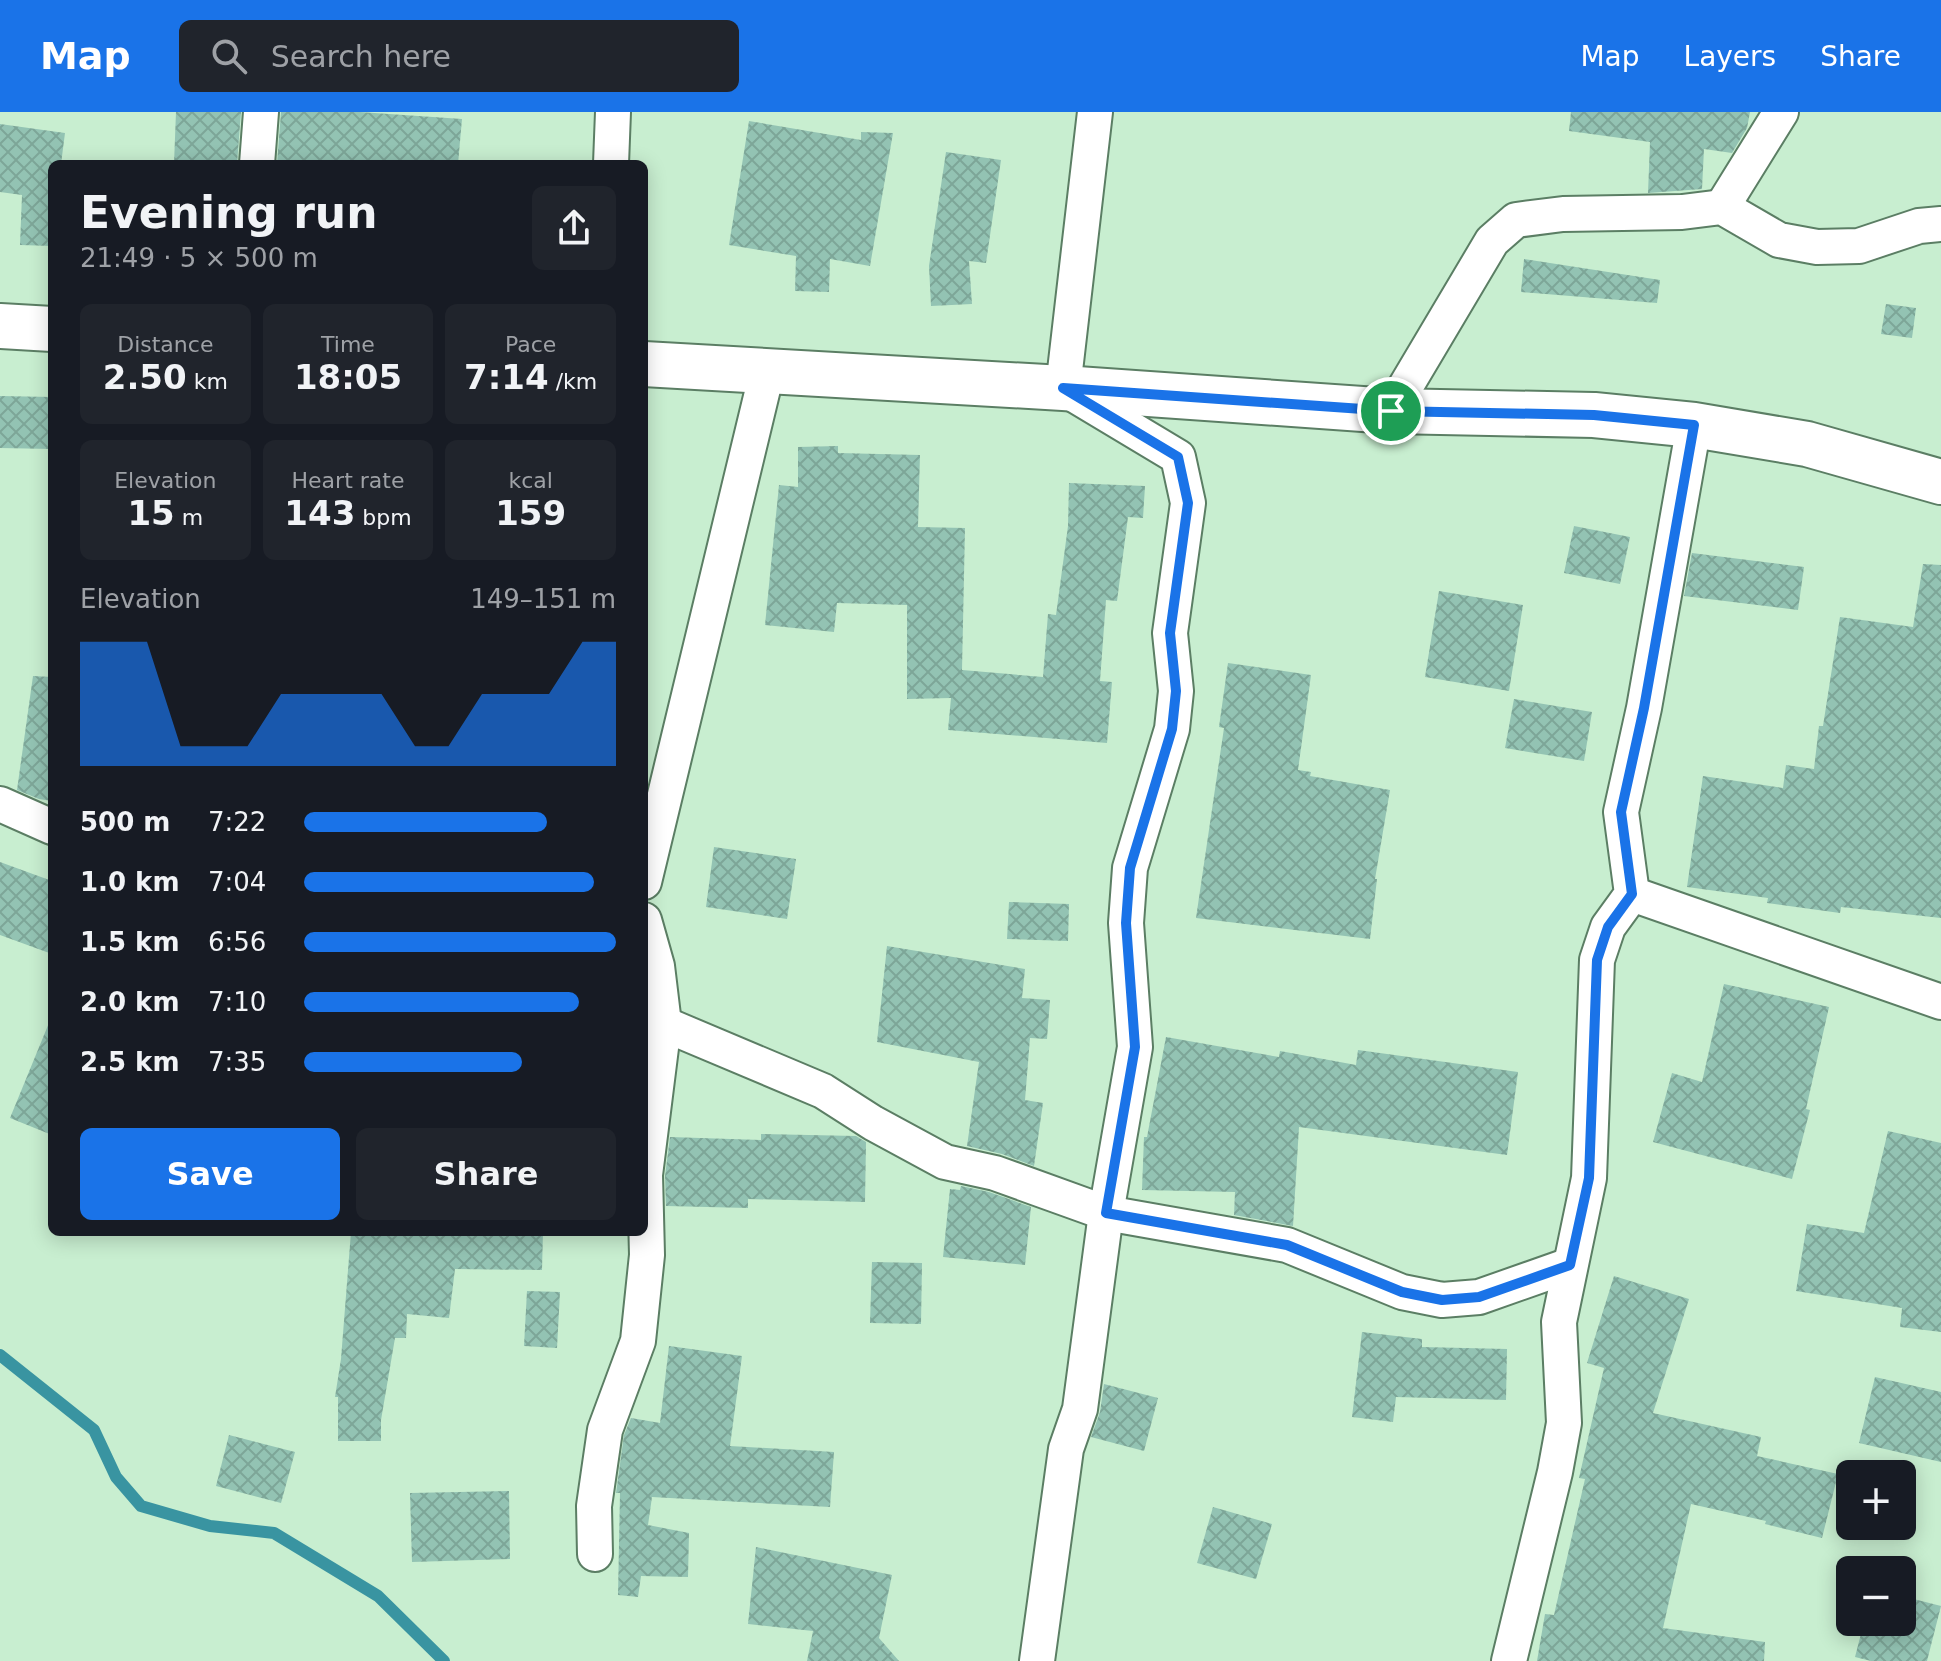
<!DOCTYPE html>
<meta charset="utf-8">
<style>
body{margin:0;font-family:"DejaVu Sans",sans-serif;background:#20242c;color:#f1f3f6;height:100vh;display:flex;flex-direction:column;font-size:30px;white-space:nowrap}
*{box-sizing:border-box;margin:0}
p{font-size:26px;color:#9ea1a6}
.icon{flex:none;width:44px;height:44px;fill:none;stroke:currentColor;stroke-width:2;stroke-linecap:round;stroke-linejoin:round}
.map{position:relative;flex:1;overflow:hidden}
.panel{position:absolute;left:48px;top:48px;width:600px;height:1076px;display:flex;flex-direction:column;background:#171b24;border-radius:12px;box-shadow:0 4px 20px #0003}
.panel>*{flex:none}
.buttons{position:absolute;left:1836px;top:1348px;display:grid;gap:16px}
.buttons a{display:grid;place-items:center;width:80px;height:80px;border-radius:12px;background:#171b24;box-shadow:0 4px 20px #0003;font-size:40px}
.pin{position:absolute;display:grid;place-items:center;width:68px;height:68px;color:#fff;margin:-34px;border:4px solid #fff;border-radius:50%;box-shadow:0 2px 8px #0007}
.round{display:grid;place-items:center;flex:none;width:84px;height:84px;border-radius:12px;background:#20242c}
.summary{display:flex;align-items:center;justify-content:space-between;height:136px;padding:0 32px}
h1{font-size:44px;font-weight:700;line-height:60px}
.metrics{display:grid;grid-template-columns:repeat(3,1fr);gap:12px;height:136px;padding:8px 32px}
.metrics div{display:grid;align-content:center;border-radius:12px;background:#20242c;text-align:center}
.metrics b{font-size:34px;font-weight:700}
.metrics small{font-size:22px;font-weight:400}
.metrics p{font-size:22px}
.chart{height:224px;padding:16px 32px}
.chart p{display:flex;justify-content:space-between}
.chart svg{width:100%;height:144px;margin-top:8px;fill:#1a73e8;opacity:.7}
.button{display:flex;gap:16px;margin-top:auto;padding:16px 32px}
.button a{flex:1;height:92px;border-radius:12px;background:#1a73e8;color:#fff;font-size:32px;font-weight:700;line-height:92px;text-align:center}
.button a+a{background:#20242c;color:#f1f3f6}
ul{padding:0 32px;list-style:none;font-size:26px}
li{display:grid;grid-template-columns:128px 96px 1fr;align-items:center;height:60px}
li i{height:20px;border-radius:10px;background:#1a73e8}
header{display:flex;align-items:center;gap:48px;box-sizing:border-box;height:112px;padding:0 40px;background:#1a73e8;color:#fff}
header strong{font-size:38px}
nav{display:flex;gap:44px;margin-inline-start:auto;font-size:28px}
.search{width:560px;height:72px;background:#20242c;display:flex;align-items:center;gap:20px;box-sizing:border-box;padding:0 28px;border-radius:12px;color:#9ea1a6;font-size:30px}
.map>svg:first-child{display:block}
</style>
<header>
<strong>Map</strong>
<div class="search"><svg class="icon" aria-label="search" viewBox="0 0 24 24"><circle cx="10" cy="10" r="6"/><path d="M15 15l6 6"/></svg>Search here</div>
<nav><a>Map</a><a>Layers</a><a>Share</a></nav>
</header>
<div class="map">
<svg width="1941" height="1549" viewBox="0 0 1941 1549">
<defs>
<pattern id="building-cross-hatch" width="8" height="8" patternUnits="userSpaceOnUse" patternTransform="scale(2)"><rect width="8" height="8" fill="#93c3b3"/><path d="M0 0l8 8M0 8l8-8" fill="none" stroke="#7da698"/></pattern>
</defs>
<rect width="100%" height="100%" fill="#c8eed0"/>
<g fill="none" stroke-linecap="round" stroke-linejoin="round">
<path stroke="#3994a1" stroke-width="12" d="M0 1243 94 1318 116 1365 141 1394 210 1414 274 1421 378 1484 444 1549"/>
</g>
<g fill="url(#building-cross-hatch)">
<path d="M176 0H241L237 52H174Z"/>
<path d="M281 0H360L462 7 458 52H277Z"/>
<path d="M1571 0H1750L1747 16 1732 41 1704 37 1702 77 1648 81 1650 30 1569 19Z"/>
<path d="M749 9 861 28V20L893 21 870 154 830 147 829 180 795 179 796 144 729 133Z"/>
<path d="M0 12 65 21 61 52H52V134L20 133 22 83 0 80Z"/>
<path d="M946 40 1001 48 986 151 969 149 972 192 931 194 929 154Z"/>
<path d="M1524 147 1660 168 1657 191 1521 180Z"/>
<path d="M1886 192 1916 196 1912 226 1881 222Z"/>
<path d="M0 284 52 285V337L0 336Z"/>
<path d="M838 334V341L920 343 918 415 965 416 962 558 1043 565 1048 502 1056 503 1068 414 1069 371 1145 374 1143 406 1128 405 1117 489 1106 488 1100 569 1112 570 1107 631 948 618 951 586 907 587V493L837 491 834 520 765 513 779 373 798 375V335Z"/>
<path d="M1574 414 1630 425 1620 472 1564 461Z"/>
<path d="M1692 441 1804 455 1798 498 1684 484Z"/>
<path d="M1923 452 1941 453V806L1841 795 1840 801 1767 791 1768 786 1687 775 1703 664 1783 676 1786 653 1814 657 1819 614H1823L1840 505 1913 515Z"/>
<path d="M1439 479 1523 493 1509 579 1425 565Z"/>
<path d="M1228 551 1311 563 1298 658 1311 660 1310 664 1390 678 1375 767H1377L1370 827 1196 806 1224 616 1219 615Z"/>
<path d="M33 564 52 565V689L39 687 17 678Z"/>
<path d="M1514 587 1592 600 1584 649 1505 636Z"/>
<path d="M714 735 796 747 787 807 706 795Z"/>
<path d="M0 750 52 769V842L0 823Z"/>
<path d="M1009 790 1069 792 1068 829 1007 827Z"/>
<path d="M887 834 1025 857 1022 886 1050 888 1047 927 1030 926 1025 988 1043 991 1034 1054 1002 1042 967 1034 979 950 877 930Z"/>
<path d="M1724 872 1829 895 1806 997 1810 998 1792 1067 1653 1030 1672 961 1702 970Z"/>
<path d="M51 906 52 907V1023L10 1006Z"/>
<path d="M1166 925 1279 945 1280 939 1356 953 1358 938 1518 960 1507 1043 1299 1015 1293 1114 1234 1103 1235 1080 1142 1078 1144 1025H1147Z"/>
<path d="M1888 1019 1941 1031V1220L1900 1215 1902 1196 1796 1179 1807 1112 1864 1121Z"/>
<path d="M761 1022 856 1024 866 1030 865 1090 748 1087V1096L666 1094 665 1064 670 1025 761 1028Z"/>
<path d="M961 1074 989 1080 1031 1095 1025 1153 943 1145 950 1077 960 1078Z"/>
<path d="M351 1120H543L542 1158 455 1157 449 1206 407 1202 406 1226H395L381 1308V1329H338V1285H335L341 1247Z"/>
<path d="M872 1150 922 1151 921 1212 870 1211Z"/>
<path d="M1614 1164 1689 1187 1653 1301 1761 1325 1757 1344 1838 1362 1822 1426 1765 1412 1766 1409 1691 1392 1663 1516 1765 1530 1764 1549H1537L1545 1502 1554 1503 1585 1367 1579 1366 1604 1256 1587 1251Z"/>
<path d="M527 1179 560 1180 557 1236 524 1234Z"/>
<path d="M1362 1220 1422 1227V1235L1507 1237 1506 1288 1396 1285 1393 1310 1352 1305Z"/>
<path d="M669 1234 742 1244 730 1334 834 1340 830 1395 652 1385 648 1413 689 1421 688 1465 641 1464 638 1485 618 1483 620 1381H616L624 1323 631 1306 660 1311Z"/>
<path d="M1875 1265 1941 1280V1350L1859 1331Z"/>
<path d="M1104 1272 1158 1286 1144 1339 1091 1325 1100 1300Z"/>
<path d="M229 1323 295 1340 281 1391 216 1374Z"/>
<path d="M509 1379 510 1447 412 1450 410 1381Z"/>
<path d="M1213 1395 1272 1412 1256 1467 1197 1451Z"/>
<path d="M756 1435 892 1463 879 1526 899 1549H807L813 1519 748 1512Z"/>
<path d="M1902 1484 1941 1494 1927 1549H1871L1855 1545 1864 1510H1902Z"/>
</g>
<g fill="none" stroke-linecap="round" stroke-linejoin="round">
<g stroke="#5b7e64" stroke-width="38">
<g id="street">
<path d="M257 52 261 0"/>
<path d="M611 52 613 0"/>
<path d="M1722 95 1781 0"/>
<path d="M1391 299 1492 129 1516 108 1563 102 1682 100 1722 95 1779 128 1817 135 1859 134 1919 114 1941 112"/>
<path d="M0 692 52 715"/>
<path d="M644 770 767 260"/>
<path d="M1632 782 1941 890"/>
<path d="M664 912 823 979 873 1011 945 1050 995 1061 1106 1101 1287 1133 1402 1180 1442 1188 1479 1185 1570 1153"/>
<path d="M595 1442 594 1394 605 1318 638 1229 647 1143 645 1063 664 912 657 854 644 808"/>
<path d="M1037 1549 1066 1337 1080 1297 1106 1101 1135 935 1126 811 1130 756 1172 617 1176 579 1170 521 1188 391 1178 345 1063 276 1095 0"/>
<path d="M1509 1549 1555 1360 1564 1311 1559 1210 1589 1066 1597 848 1608 815 1632 782 1621 700 1644 596 1694 313"/>
</g>
</g>
<g stroke="#5b7e64" stroke-width="48">
<g id="secondary">
<path d="M0 214 52 217"/>
<path d="M644 252 1063 276 1391 299 1594 303 1694 313 1807 332 1941 370"/>
</g>
</g>
<use href="#street" stroke="#fff" stroke-width="34"/>
<use href="#secondary" stroke="#fff" stroke-width="44"/>
</g>
<g fill="none" stroke-linecap="round" stroke-linejoin="round">
<g stroke="#fff" stroke-width="16">
<path id="route" d="M1063 276 1391 299 1594 303 1694 313 1644 596 1621 700 1632 782 1608 815 1597 848 1589 1066 1570 1153 1479 1185 1442 1188 1402 1180 1287 1133 1106 1101 1135 935 1126 811 1130 756 1172 617 1176 579 1170 521 1188 391 1178 345Z"/>
</g>
<use href="#route" stroke="#1a73e8" stroke-width="10"/>
</g>
</svg>
<div class="buttons">
<a>+</a>
<a>−</a>
</div>
<div class="pin" style="left:1391px;top:299px;background:#1e9e55"><svg class="icon" aria-label="arrive" viewBox="0 0 24 24"><path d="M6 21V4h12l-3 4 3 4H6"/></svg></div>
<section class="panel">
<div class="summary"><div><h1>Evening run</h1><p>21:49 · 5 × 500 m</p></div><a class="round"><svg class="icon" aria-label="share" viewBox="0 0 24 24"><path d="M12 15V3M7 8l5-5 5 5M5 13v7h14v-7"/></svg></a></div>
<div class="metrics">
<div><p>Distance</p><b>2.50<small> km</small></b></div>
<div><p>Time</p><b>18:05</b></div>
<div><p>Pace</p><b>7:14<small> /km</small></b></div>
</div>
<div class="metrics">
<div><p>Elevation</p><b>15<small> m</small></b></div>
<div><p>Heart rate</p><b>143<small> bpm</small></b></div>
<div><p>kcal</p><b>159</b></div>
</div>
<div class="chart"><p><span>Elevation</span>149–151 m</p>
<svg viewBox="0 0 160 44" preserveAspectRatio="none"><path d="M0 44V6L10 6L20 6L30 38L40 38L50 38L60 22L70 22L80 22L90 22L100 38L110 38L120 22L130 22L140 22L150 6L160 6V44z"/></svg>
</div>
<ul>
<li><b>500 m</b>7:22<i style="width:78%"></i></li>
<li><b>1.0 km</b>7:04<i style="width:93%"></i></li>
<li><b>1.5 km</b>6:56<i style="width:100%"></i></li>
<li><b>2.0 km</b>7:10<i style="width:88%"></i></li>
<li><b>2.5 km</b>7:35<i style="width:70%"></i></li>
</ul>
<div class="button"><a>Save</a><a>Share</a></div>
</section>
</div>
